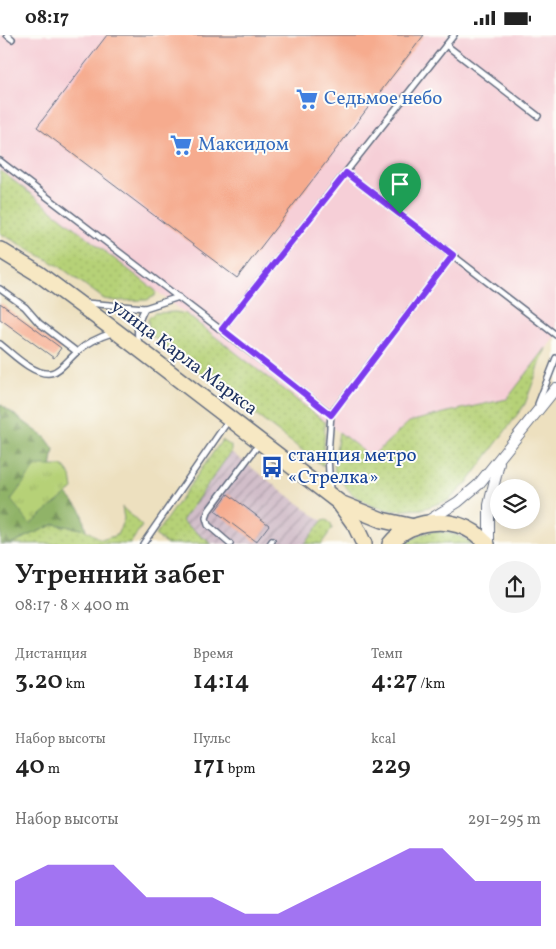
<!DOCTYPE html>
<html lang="ru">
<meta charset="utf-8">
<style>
body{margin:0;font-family:Vollkorn,serif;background:#f2f2f2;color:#222;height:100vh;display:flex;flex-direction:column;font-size:19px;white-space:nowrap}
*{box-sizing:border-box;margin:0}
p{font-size:16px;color:#767676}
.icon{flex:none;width:28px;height:28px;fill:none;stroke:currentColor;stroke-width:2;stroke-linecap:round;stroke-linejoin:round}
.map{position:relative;height:509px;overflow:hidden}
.details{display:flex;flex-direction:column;background:#fff;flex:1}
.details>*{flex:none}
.controls{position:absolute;left:490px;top:444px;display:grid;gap:10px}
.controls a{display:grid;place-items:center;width:50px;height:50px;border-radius:50%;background:#fff;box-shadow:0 2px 12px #0003;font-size:25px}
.pin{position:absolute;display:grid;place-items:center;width:42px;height:42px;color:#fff;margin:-51px -21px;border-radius:50% 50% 50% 0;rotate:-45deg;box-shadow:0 0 5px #0007}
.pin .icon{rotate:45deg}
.round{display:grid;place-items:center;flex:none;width:52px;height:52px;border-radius:26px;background:#f2f2f2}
.headline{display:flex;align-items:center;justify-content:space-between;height:85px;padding:0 15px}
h1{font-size:28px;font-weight:600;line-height:38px}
.metrics{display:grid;grid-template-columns:repeat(3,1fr);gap:8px;height:85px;padding:5px 15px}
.metrics div{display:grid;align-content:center}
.metrics b{font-size:25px;font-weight:600}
.metrics small{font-size:14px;font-weight:400}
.metrics p{font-size:14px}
.chart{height:140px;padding:10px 15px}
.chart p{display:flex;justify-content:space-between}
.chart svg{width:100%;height:90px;margin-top:5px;fill:#7c3aed;opacity:.7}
.status{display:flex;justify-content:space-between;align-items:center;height:35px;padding:0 25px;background:#fff;direction:ltr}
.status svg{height:14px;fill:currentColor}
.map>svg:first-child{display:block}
</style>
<div class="status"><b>08:17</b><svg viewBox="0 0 49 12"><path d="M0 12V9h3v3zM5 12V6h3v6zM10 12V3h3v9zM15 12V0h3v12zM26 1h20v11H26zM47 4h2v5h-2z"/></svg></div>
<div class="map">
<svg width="556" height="509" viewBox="0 0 556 509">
<defs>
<pattern id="industrial-furrows" width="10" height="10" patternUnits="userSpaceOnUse" patternTransform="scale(1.25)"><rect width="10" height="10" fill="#d1bdc9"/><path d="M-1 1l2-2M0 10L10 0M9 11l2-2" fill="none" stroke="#a99aa6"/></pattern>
<pattern id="grass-dots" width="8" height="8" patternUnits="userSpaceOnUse" patternTransform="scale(1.25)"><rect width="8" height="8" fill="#b6d177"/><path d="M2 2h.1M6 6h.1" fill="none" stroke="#9cb469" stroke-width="1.8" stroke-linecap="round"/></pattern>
<pattern id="forest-firs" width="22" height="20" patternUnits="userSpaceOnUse" patternTransform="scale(1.25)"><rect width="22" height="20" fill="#90b368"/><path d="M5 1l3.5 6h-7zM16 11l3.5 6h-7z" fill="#759259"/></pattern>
<pattern id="park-tufts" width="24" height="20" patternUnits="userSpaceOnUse" patternTransform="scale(1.25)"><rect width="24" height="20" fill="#b6d177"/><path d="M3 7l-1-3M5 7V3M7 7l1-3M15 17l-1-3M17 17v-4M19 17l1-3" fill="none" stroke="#9cb469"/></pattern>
</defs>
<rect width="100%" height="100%" fill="#fdfcf7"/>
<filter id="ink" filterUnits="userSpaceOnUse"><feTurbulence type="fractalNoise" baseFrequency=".02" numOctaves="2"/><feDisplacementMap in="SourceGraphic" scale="10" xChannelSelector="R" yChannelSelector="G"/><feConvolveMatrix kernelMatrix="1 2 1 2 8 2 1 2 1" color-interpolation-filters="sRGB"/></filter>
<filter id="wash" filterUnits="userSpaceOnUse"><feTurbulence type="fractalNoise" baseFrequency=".0096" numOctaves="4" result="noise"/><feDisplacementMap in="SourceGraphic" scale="20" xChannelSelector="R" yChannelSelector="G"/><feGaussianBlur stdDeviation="1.12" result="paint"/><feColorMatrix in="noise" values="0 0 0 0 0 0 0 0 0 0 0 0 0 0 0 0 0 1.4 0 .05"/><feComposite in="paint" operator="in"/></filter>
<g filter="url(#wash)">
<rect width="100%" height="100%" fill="#ede0bf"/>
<path fill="#f6cfd7" d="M0 0H556V301L507 364 448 377 409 387 371 422 0 135Z"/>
<path fill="url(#industrial-furrows)" d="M231 417 322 486 304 509H212L181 486Z"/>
<g fill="url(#grass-dots)" stroke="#68806a">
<path d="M0 135 156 256 155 261 147 265 116 266 104 264 59 231 0 198Z"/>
<path d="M175 277 186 279 325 387 323 431 149 299 148 284 154 278Z"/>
<path d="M546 313 525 369 468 447 449 465 422 474 393 476 372 471 352 459 335 439 334 428 339 397 371 422 409 387 448 377 507 364Z"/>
<path d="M222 405 231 411V417L182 486 212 509H167L155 500Z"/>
<path d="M122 472 142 491 130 509H10L55 489 86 495 101 505 117 500 124 484Z"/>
<path d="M327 485 331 489 332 494 321 509H304L322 486Z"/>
<path d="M434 496C448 497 461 500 472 509H403L422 499Z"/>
</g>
<path fill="url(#forest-firs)" stroke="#567163" d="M0 369 46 403 54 414 50 440 81 475 86 495 55 489 10 509H0Z"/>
<path fill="url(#park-tufts)" stroke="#68806a" d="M36 431H63L71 441 73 454 30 489 11 465Z"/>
<g id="blocks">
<g fill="#f6ab8e">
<path d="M107 0H424L237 243 37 92Z"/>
<path d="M0 268 61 313 54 323 0 284Z"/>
<path d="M228 459 269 490 256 507 215 476Z"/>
</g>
</g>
</g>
<g filter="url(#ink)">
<use href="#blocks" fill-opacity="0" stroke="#646d80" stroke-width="1"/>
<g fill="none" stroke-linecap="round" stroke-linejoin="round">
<g stroke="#646d80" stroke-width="8">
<g id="lane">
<path d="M7 0 12 4"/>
<path d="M446 10 538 81"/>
<path d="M0 126 331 379"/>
<path d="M346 138 556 300"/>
<path d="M0 254 25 272 39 288 77 317"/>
<path d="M86 268 145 273 179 262"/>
<path d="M222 294 454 0"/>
<path d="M0 309C9 316 18 325 28 331 55 348 60 332 77 317 88 307 99 302 112 298"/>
<path d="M139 310C136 293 137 288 145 273"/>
<path d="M538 369 556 323"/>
<path d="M330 456 328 420 331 379 453 220"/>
<path d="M143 509 228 386"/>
<path d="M230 509 208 490 206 483 209 475 259 409"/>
<path d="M270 509 272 506"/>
</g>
</g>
<g stroke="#646d80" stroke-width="12">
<g id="street">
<path d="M426 487 458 467 478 450 556 353"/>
<path d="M489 509V470L499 428"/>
</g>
</g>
<g stroke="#646d80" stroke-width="18">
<g id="secondary">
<path d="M0 215 39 239 117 297 340 468 382 485 414 492"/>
<path d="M340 469 355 490 364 509"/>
<path d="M390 509C410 484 450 481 475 498 479 501 483 506 487 509"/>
</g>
</g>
<use href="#lane" stroke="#fff" stroke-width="5"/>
<use href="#street" stroke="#fff" stroke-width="10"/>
<use href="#secondary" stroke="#f7e8c3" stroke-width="15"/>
</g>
</g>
<g fill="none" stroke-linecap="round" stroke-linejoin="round" filter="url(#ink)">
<g stroke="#fff" stroke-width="10">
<path id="route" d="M346 138 453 220 331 380 222 294Z"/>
</g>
<use href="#route" stroke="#7c3aed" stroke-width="6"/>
</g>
<defs>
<g id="supermarket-bare" transform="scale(1.725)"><path d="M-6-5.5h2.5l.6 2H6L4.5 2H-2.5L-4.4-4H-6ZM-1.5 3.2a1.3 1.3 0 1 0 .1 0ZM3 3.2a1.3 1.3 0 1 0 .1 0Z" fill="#3f7fe0" stroke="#fdfcf7" stroke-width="2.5" paint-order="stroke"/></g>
<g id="bus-bare" transform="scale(1.725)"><path d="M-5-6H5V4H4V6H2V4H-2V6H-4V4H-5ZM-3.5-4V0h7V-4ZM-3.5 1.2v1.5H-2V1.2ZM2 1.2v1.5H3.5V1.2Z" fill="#1a4fb4" stroke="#fdfcf7" stroke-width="2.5" paint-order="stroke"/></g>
</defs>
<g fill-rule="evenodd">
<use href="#supermarket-bare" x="307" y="64"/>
<use href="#supermarket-bare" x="181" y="110"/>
<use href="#bus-bare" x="272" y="432"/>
</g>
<g text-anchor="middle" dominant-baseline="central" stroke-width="4" stroke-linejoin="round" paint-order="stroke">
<g font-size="19" fill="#366cbe" stroke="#fdfcf7" text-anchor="start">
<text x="324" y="64">Седьмое небо</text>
<text x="198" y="110">Максидом</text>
</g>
<g font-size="19" fill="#1b2f5e" stroke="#fdfcf7">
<text transform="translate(184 323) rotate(37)">улица Карла Маркса</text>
</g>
<g font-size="19" fill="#164399" stroke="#fdfcf7" text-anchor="start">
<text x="288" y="421">станция метро<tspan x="288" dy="22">«Стрелка»</tspan></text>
</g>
</g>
</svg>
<div class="controls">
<a><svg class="icon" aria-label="layers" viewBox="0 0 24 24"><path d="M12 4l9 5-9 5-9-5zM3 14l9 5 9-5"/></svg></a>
</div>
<div class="pin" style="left:400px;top:179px;background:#1e9e55"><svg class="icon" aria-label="arrive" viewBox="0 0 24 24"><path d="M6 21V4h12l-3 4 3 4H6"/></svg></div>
</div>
<section class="details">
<div class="headline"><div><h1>Утренний забег</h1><p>08:17 · 8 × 400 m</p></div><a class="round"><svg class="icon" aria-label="share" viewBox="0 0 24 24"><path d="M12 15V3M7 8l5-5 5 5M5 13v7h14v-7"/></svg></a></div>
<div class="metrics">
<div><p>Дистанция</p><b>3.20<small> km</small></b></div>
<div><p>Время</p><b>14:14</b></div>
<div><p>Темп</p><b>4:27<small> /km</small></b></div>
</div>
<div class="metrics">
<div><p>Набор высоты</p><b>40<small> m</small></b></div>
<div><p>Пульс</p><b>171<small> bpm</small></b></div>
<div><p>kcal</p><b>229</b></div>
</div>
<div class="chart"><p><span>Набор высоты</span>291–295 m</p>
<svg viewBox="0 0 160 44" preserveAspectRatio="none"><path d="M0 44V22L10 14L20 14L30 14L40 30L50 30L60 30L70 38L80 38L90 30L100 22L110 14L120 6L130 6L140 22L150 22L160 22V44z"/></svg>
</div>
</section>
